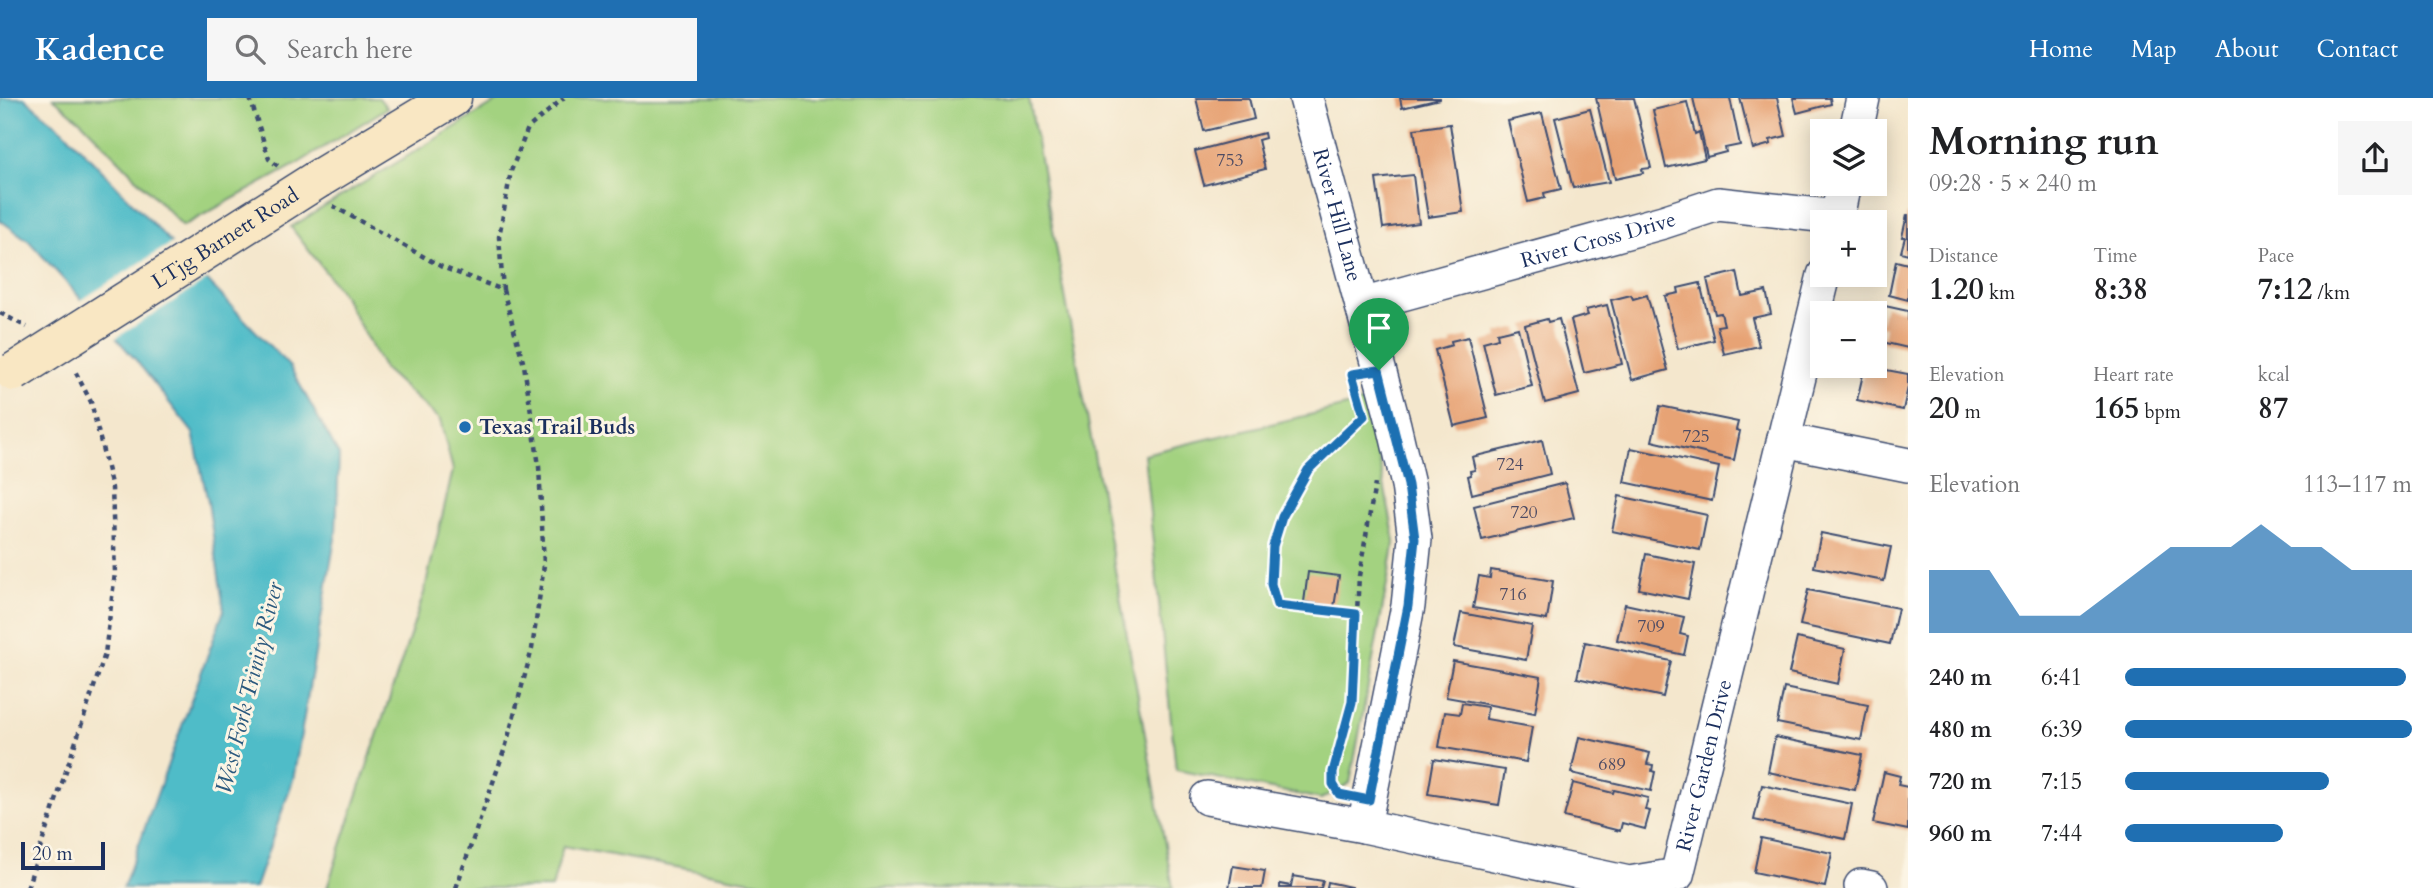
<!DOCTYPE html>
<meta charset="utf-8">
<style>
body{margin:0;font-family:Cardo,serif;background:#f6f6f6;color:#202124;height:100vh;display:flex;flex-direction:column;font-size:26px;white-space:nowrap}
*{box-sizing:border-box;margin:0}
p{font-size:23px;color:#757577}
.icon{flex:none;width:38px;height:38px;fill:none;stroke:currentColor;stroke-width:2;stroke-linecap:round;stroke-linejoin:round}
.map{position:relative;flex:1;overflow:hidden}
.panel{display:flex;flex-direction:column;background:#fff;width:525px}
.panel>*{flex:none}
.fabs{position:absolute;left:1810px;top:21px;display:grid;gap:14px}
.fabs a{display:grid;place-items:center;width:77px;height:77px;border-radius:0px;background:#fff;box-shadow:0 4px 18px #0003;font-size:35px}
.scale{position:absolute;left:21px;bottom:18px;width:84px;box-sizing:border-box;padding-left:7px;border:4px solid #1b2f5e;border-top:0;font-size:19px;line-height:24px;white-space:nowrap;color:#1b2f5e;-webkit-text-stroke:5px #fcf5e5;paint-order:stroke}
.pin{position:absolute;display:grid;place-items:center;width:60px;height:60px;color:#fff;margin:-72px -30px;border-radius:50% 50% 50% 0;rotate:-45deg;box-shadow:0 0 7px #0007}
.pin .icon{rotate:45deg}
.round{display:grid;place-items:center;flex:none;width:74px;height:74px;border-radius:0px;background:#f6f6f6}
.headline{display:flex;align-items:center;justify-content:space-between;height:119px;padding:0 21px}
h1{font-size:38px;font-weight:700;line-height:52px}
.stats{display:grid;grid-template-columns:repeat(3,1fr);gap:10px;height:119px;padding:7px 21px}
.stats div{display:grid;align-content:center}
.stats b{font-size:30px;font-weight:700}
.stats small{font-size:19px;font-weight:400}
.stats p{font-size:19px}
.chart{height:196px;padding:14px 21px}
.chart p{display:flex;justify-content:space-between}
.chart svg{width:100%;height:126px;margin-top:7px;fill:#1f6fb2;opacity:.7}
ul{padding:0 21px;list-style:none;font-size:23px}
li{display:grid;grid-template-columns:112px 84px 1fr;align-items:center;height:52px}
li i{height:18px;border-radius:9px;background:#1f6fb2}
header{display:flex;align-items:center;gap:42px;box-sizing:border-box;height:98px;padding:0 35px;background:#1f6fb2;color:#fff}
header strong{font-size:33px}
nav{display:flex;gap:38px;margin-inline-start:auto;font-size:24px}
.search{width:490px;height:63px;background:#f6f6f6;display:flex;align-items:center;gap:18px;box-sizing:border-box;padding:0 24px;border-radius:0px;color:#757577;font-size:26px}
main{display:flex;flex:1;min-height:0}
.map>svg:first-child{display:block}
</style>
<header>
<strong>Kadence</strong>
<div class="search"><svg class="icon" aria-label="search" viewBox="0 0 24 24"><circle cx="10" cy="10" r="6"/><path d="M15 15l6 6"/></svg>Search here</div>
<nav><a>Home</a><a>Map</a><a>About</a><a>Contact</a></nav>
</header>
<main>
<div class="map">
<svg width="1908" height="790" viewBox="0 0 1908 790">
<rect width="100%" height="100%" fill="#fcf5e5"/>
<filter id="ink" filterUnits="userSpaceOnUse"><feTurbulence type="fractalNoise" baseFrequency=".0143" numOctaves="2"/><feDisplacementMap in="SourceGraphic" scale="14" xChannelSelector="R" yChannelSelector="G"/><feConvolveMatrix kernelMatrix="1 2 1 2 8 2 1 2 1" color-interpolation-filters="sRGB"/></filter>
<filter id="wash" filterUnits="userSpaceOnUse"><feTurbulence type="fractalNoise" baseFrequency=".00686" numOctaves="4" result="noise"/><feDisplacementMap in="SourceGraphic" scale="28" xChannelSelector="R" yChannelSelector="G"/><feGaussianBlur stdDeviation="1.57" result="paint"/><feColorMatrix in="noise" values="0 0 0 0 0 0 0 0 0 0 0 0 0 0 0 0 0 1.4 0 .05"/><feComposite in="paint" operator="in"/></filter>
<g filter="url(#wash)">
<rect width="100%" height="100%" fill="#f4e7cd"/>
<g fill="#a3d280" stroke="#5f806f" stroke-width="2">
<path d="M53 0H379L387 10 297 66 183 128 82 24Z"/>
<path d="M503 0H1029L1173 790H789L563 748 552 790H327L424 495 453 372 440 322 384 271 343 197 291 129Z"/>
<path d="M1368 303 1395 443 1350 685 1321 701 1176 672 1144 356Z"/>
</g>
<path fill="#4fbcc8" stroke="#357693" stroke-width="2" d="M0 0H24L63 32 290 269 339 357 336 435 293 682 255 790H123L224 512 208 404 193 335 135 261 29 143 0 122Z"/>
<path fill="#f4e7cd" d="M175 143 210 180 113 242 78 204Z"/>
<g id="blocks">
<g fill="#e7a374">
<path d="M1196 0H1249L1254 21 1204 33Z"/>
<path d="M1400 0H1440V1L1402 10Z"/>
<path d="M1596 0H1634L1651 70 1642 71 1643 75 1615 81Z"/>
<path d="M1693 0H1730L1740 47 1725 50 1726 54 1707 59Z"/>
<path d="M1740 0H1777L1786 38 1770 42 1771 46 1753 51Z"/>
<path d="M1793 0H1830L1831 6 1797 15Z"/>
<path d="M1687 4 1695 36 1699 34 1705 61 1666 70 1653 12Z"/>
<path d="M1590 11 1609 84 1573 90 1555 20Z"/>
<path d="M1542 15 1561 91 1544 95 1545 100 1528 104 1508 23Z"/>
<path d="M1450 26 1463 114 1428 119 1414 31Z"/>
<path d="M1264 35 1265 40 1258 42 1265 71 1204 87 1195 53Z"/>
<path d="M1413 77 1419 125 1383 130 1376 81Z"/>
<path d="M1907 117H1908V156L1901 154 1905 139H1902Z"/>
<path d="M1896 163 1908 166V202L1889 197Z"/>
<path d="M1737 174 1742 198 1766 193 1771 216 1752 220 1759 248 1724 256 1717 228 1724 227 1721 215 1715 216 1707 181Z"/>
<path d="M1700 185 1714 242 1678 251 1665 198 1679 195 1678 190Z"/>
<path d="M1631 197 1633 201 1647 197 1668 272 1632 282 1611 202Z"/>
<path d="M1607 207 1622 266 1584 275 1571 222 1588 217 1586 212Z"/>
<path d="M1885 208 1908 213V250L1882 244 1885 229 1880 228Z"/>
<path d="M1547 221 1548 224 1559 221 1579 296 1545 305 1525 227Z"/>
<path d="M1518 230 1532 288 1496 297 1483 244 1498 240 1497 235Z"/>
<path d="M1468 239 1488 320 1454 328 1435 252 1452 247 1451 243Z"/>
<path d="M1865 268 1908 276V289L1903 312 1857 302Z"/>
<path d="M1660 308 1738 324 1736 332 1740 333 1734 362 1652 343Z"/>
<path d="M1542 342 1550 376 1472 396 1468 378 1471 377 1470 373 1475 372 1472 359Z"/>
<path d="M1631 350 1719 369 1712 403 1624 384Z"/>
<path d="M1565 385 1574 420 1482 442 1474 408Z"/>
<path d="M1619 398 1707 417 1700 452 1612 433Z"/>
<path d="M1821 435 1891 449 1884 483 1814 469Z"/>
<path d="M1646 456 1695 466 1688 501 1639 491Z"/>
<path d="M1491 472 1553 483 1547 522 1473 510 1479 478 1490 480Z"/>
<path d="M1308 474 1339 478 1334 509 1304 504Z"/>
<path d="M1808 492 1898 510 1890 546 1800 527Z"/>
<path d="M1625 506 1684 519 1680 536 1688 538 1684 557 1617 542Z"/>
<path d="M1461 515 1532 528 1526 562 1454 549Z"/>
<path d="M1797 540 1845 551 1838 586 1789 575Z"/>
<path d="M1585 544 1671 563 1663 599 1577 580Z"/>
<path d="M1453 563 1541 579 1535 615 1446 599Z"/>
<path d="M1784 590 1868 607 1861 642 1777 625Z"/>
<path d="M1462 605 1487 609 1486 621 1532 629 1526 664 1439 649 1445 614 1460 616Z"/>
<path d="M1579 639 1650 655 1647 666 1653 667 1652 673 1655 674 1651 693 1571 675Z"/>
<path d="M1775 639 1862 657 1855 692 1768 674Z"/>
<path d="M1434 661 1505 672 1499 707 1428 696Z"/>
<path d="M1884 674 1900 678 1898 687 1908 689V732L1873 725Z"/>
<path d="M1573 685 1613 695 1614 692 1648 700 1645 712 1650 713 1645 731 1622 725 1620 733 1564 719Z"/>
<path d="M1762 687 1852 706 1845 741 1754 722Z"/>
<path d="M1761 740 1832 755 1825 789 1754 774Z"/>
<path d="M1233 768 1265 773 1262 790H1229Z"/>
<path d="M1293 778 1323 783 1321 790H1280V786L1291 788Z"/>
<path d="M1328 784 1351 789V790H1327Z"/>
</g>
</g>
</g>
<g filter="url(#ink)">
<use href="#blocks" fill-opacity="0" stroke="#3c4b6f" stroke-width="2"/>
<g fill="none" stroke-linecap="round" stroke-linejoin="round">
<g stroke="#3c4b6f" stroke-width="36">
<g id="street">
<path id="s1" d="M1306 0 1394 327 1408 387 1415 441 1408 508 1364 728"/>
<path d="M1856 33 1863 0"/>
<path d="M1836 124 1844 86"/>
<path id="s2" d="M1362 207 1663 124 1718 106 1837 119"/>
<path d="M1784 342 1908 367"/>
<path id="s3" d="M1207 700 1364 728 1629 785 1677 777 1824 177"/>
<path d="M1861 788 1871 790"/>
</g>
</g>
<g stroke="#3c4b6f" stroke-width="41">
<path id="secondary" d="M318 81 452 0"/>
</g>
<g stroke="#3c4b6f" stroke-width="4.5" stroke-dasharray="5 5" stroke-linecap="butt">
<path d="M250 0 269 61 278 68"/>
<path d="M333 108 442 169 503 192 524 267 539 368 544 467 532 551 506 647 456 790"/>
<path d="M503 192 499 139 511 73 528 30 564 0"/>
<path d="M0 215 27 229"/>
<path d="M1356 516 1277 507 1271 486 1273 448 1282 419 1309 372 1361 321"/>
<path d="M1338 694 1333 686V674L1352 604 1359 478 1375 386"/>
<path d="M27 790 105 556 115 475 112 390 91 304 74 271"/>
</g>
<use href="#street" stroke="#fff" stroke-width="33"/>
<use href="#secondary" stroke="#f9e7c3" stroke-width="38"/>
<g stroke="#3c4b6f" stroke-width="41" stroke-linecap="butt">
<g id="secondary-bridge">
<path id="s4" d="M14 274 318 81"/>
</g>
</g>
<use href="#secondary-bridge" stroke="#f9e7c3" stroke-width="38"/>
</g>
</g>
<g fill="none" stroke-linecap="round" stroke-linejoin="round" filter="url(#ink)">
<g stroke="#fff" stroke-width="14">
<path id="route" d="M1379 272 1408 387 1415 441 1408 508 1369 702 1339 696 1333 686V674L1352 604 1356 516 1277 507 1271 486 1273 448 1282 419 1308 372 1364 318 1352 276Z"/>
</g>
<use href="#route" stroke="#1f6fb2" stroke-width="9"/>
</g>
<circle fill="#1f6fb2" stroke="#fcf5e5" stroke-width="2.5" cx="465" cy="329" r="7"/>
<g text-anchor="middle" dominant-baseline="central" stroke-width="6" stroke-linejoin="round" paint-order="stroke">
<g font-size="18" fill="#4e4c64">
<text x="1230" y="62">753</text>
<text x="1696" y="338">725</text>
<text x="1510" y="366">724</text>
<text x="1524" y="414">720</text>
<text x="1513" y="496">716</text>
<text x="1651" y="528">709</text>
<text x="1612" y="666">689</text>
</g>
<g font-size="21" fill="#1b2f5e" stroke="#fcf5e5">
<text stroke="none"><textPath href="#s1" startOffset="121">River Hill Lane</textPath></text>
<text stroke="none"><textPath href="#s4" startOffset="250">LTjg Barnett Road</textPath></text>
<text stroke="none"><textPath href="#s2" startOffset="245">River Cross Drive</textPath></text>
<text stroke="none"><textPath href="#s3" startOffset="592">River Garden Drive</textPath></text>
</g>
<g font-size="21" font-weight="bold" fill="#1b2f5e" stroke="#fcf5e5" text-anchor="start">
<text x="479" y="329">Texas Trail Buds</text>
</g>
<g font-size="23" font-style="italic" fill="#2b597e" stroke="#fcf5e5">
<text transform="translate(249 590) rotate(-76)">West Fork Trinity River</text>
</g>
</g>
</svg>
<div class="fabs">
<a><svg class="icon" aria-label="layers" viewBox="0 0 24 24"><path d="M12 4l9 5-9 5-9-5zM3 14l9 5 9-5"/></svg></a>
<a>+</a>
<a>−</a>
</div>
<div class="scale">20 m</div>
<div class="pin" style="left:1379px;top:272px;background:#1e9e55"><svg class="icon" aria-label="arrive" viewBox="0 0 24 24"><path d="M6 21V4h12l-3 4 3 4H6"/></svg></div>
</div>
<section class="panel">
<div class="headline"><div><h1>Morning run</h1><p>09:28 · 5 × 240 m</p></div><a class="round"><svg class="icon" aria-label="share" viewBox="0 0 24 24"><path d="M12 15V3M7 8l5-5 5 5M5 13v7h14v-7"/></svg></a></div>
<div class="stats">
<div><p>Distance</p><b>1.20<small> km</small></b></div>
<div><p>Time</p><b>8:38</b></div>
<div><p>Pace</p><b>7:12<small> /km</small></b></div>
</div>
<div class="stats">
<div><p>Elevation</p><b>20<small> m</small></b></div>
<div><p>Heart rate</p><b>165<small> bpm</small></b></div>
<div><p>kcal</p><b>87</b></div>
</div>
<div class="chart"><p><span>Elevation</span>113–117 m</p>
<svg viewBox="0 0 160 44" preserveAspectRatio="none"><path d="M0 44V22L10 22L20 22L30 38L40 38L50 38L60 30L70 22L80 14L90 14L100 14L110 6L120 14L130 14L140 22L150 22L160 22V44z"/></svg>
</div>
<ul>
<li><b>240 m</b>6:41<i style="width:98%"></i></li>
<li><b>480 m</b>6:39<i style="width:100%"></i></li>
<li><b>720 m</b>7:15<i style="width:71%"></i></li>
<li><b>960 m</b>7:44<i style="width:55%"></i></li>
</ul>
</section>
</main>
